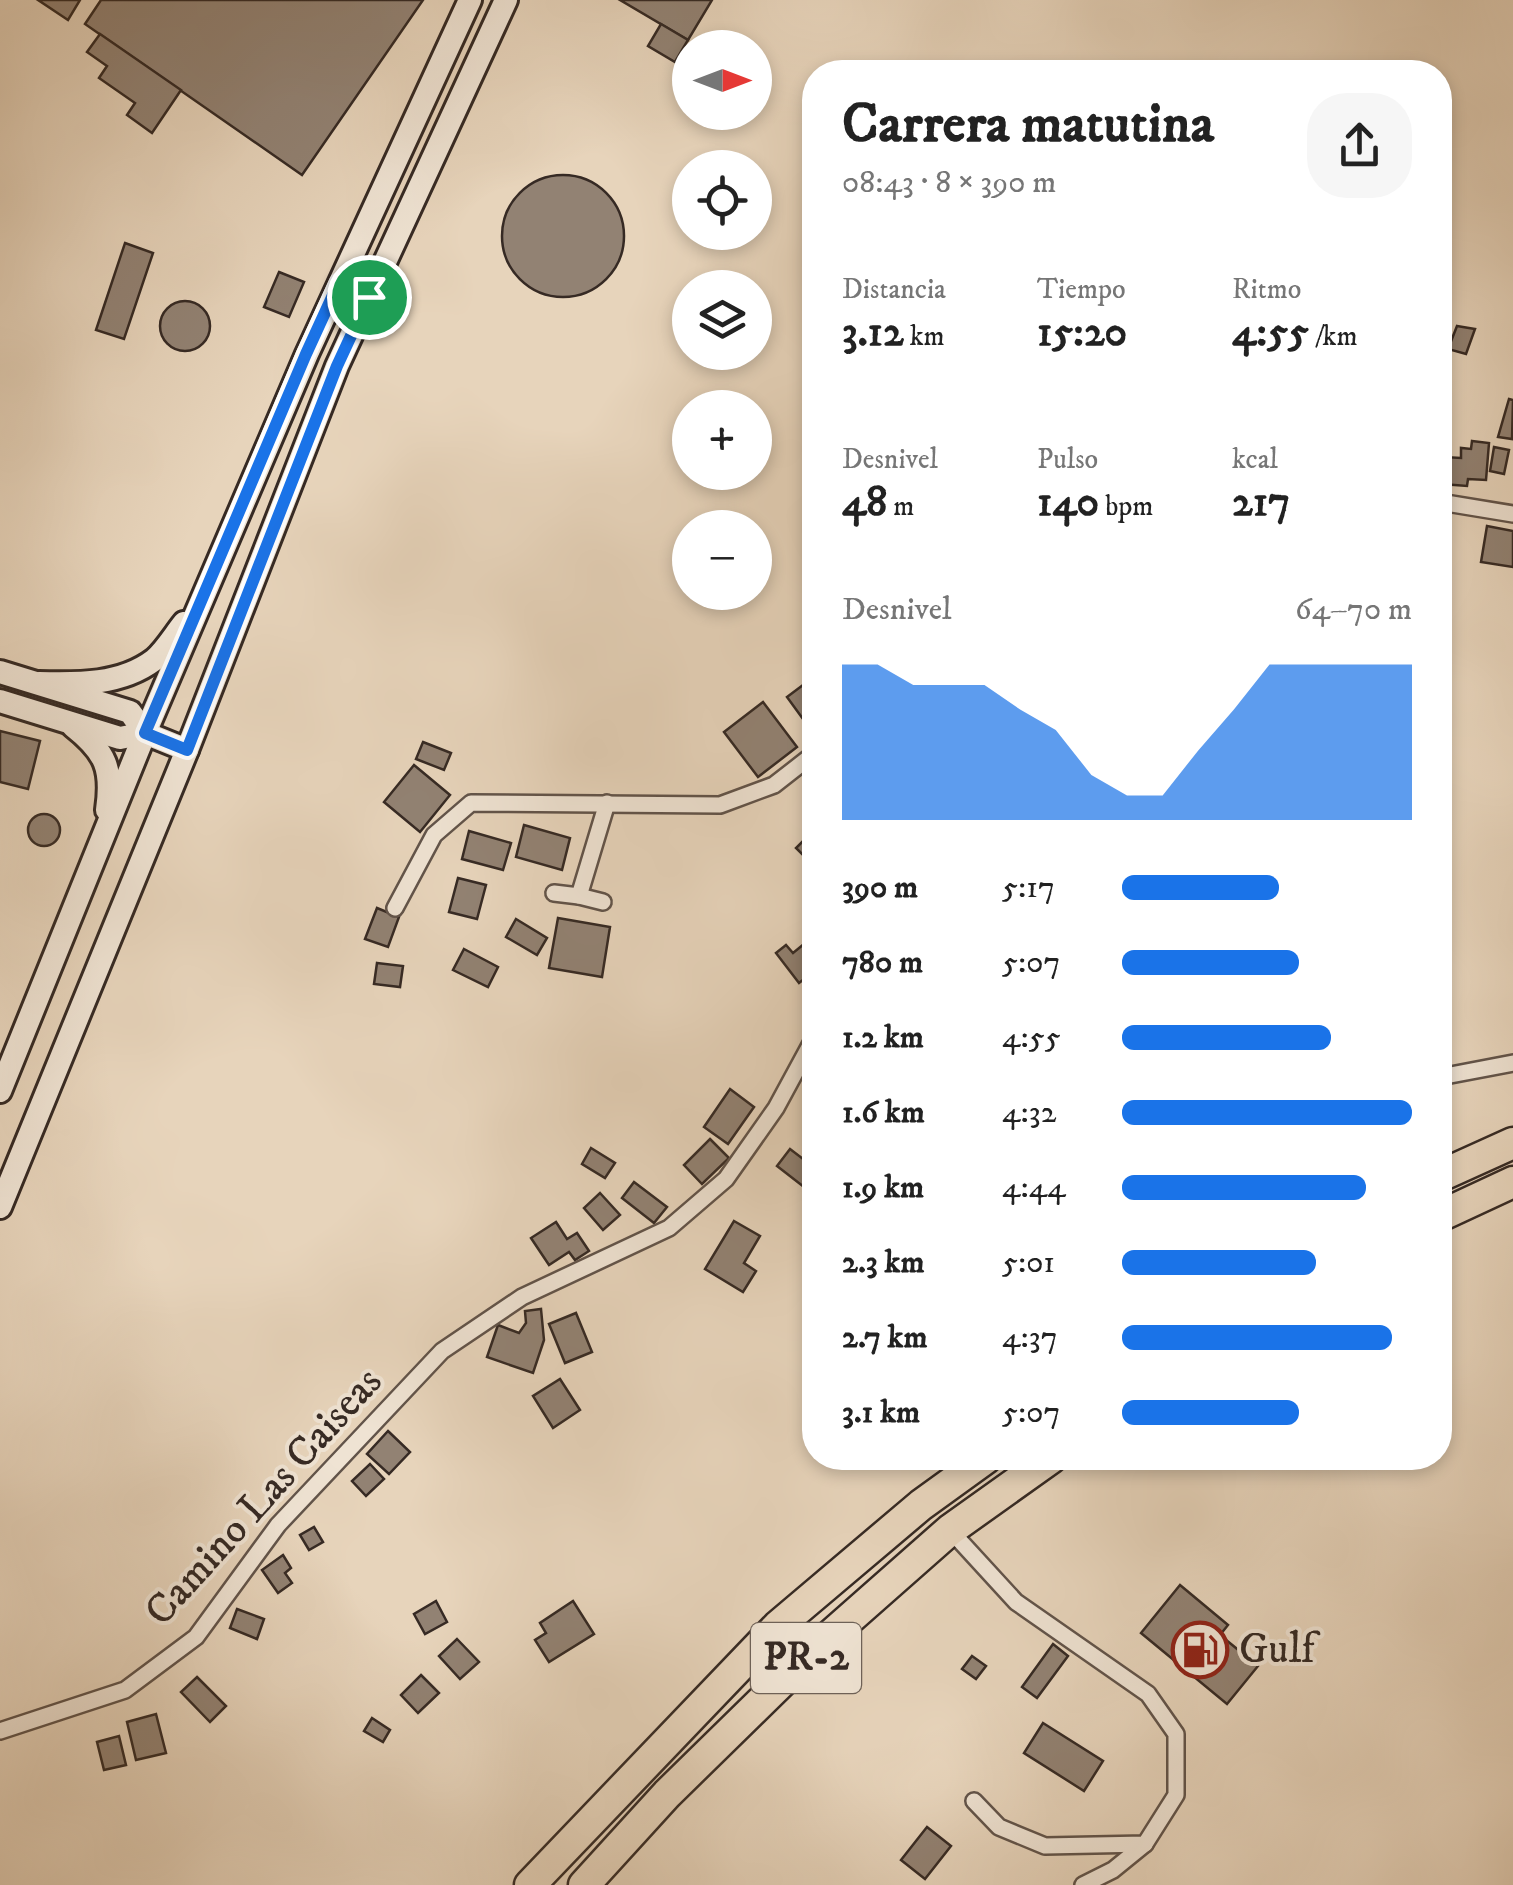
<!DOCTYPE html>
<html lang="es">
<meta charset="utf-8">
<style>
body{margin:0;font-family:"IM FELL DW Pica",serif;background:#f6f6f6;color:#222;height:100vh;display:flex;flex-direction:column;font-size:38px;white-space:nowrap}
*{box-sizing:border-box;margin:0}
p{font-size:32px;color:#767676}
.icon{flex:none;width:55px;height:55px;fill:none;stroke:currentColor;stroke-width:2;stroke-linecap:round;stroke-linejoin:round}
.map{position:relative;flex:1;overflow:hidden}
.sheet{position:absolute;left:802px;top:60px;width:650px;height:1410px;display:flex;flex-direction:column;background:#fff;border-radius:40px;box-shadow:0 5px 15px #0003}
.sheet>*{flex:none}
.needle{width:65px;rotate:90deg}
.controls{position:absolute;left:672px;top:30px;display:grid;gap:20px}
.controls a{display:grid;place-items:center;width:100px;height:100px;border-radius:50%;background:#fff;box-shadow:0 5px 15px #0003;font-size:50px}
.pin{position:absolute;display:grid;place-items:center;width:85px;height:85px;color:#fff;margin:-42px;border:5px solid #fff;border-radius:50%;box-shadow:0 2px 10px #0007}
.round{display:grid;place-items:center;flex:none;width:105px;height:105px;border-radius:40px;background:#f6f6f6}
.summary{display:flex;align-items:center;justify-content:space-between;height:170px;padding:0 40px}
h1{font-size:55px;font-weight:700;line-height:75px}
.stats{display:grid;grid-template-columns:repeat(3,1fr);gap:15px;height:170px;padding:10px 40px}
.stats div{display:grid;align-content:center}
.stats b{font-size:42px;font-weight:700}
.stats small{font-size:28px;font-weight:400}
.stats p{font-size:28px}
.chart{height:280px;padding:20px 40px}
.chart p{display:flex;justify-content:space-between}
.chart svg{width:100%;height:180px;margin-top:10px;fill:#1a73e8;opacity:.7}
ul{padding:0 40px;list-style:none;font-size:32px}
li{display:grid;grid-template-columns:160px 120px 1fr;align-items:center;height:75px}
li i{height:25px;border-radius:12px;background:#1a73e8}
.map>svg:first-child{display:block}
</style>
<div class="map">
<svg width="1513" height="1885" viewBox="0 0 1513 1885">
<rect width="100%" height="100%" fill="#e7d4bb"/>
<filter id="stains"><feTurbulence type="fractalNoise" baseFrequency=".002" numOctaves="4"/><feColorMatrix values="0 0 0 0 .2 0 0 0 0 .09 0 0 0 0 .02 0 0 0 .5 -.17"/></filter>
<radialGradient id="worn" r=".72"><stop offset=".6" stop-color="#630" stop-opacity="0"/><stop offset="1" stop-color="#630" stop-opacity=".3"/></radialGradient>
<g fill="#928273" stroke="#362a24" stroke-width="2.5">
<path d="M38 0H80L68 20Z"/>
<path d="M101 0H423L302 175 85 24Z"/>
<path d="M620 0H712L688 40Z"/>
<path d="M661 24 688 40 675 62 648 46Z"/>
<path d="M100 34 181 90 152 133 127 115 135 103 99 78 107 66 87 52Z"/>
<circle cx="563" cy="236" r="61"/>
<path d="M125 243 153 253 124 339 96 330Z"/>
<path d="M279 272 304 282 289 317 264 307Z"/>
<circle cx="185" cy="326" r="25"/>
<path d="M1457 326 1475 329 1466 354 1448 349Z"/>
<path d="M1509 399 1513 400 1512 439 1498 437Z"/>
<path d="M1472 441 1489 443 1486 480 1468 479 1467 486 1442 484 1444 457 1461 458V448L1471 449Z"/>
<path d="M1494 447 1509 450 1504 474 1490 471Z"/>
<path d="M1487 526 1513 531V567L1481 562Z"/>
<path d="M815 676V727L811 730 787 697Z"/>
<path d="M763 702 797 747 758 777 724 732Z"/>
<path d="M0 731 40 741 28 789 0 782Z"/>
<path d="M423 742 451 753 444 770 416 759Z"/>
<path d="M414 765 450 795 420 832 384 802Z"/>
<circle cx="44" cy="830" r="16"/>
<path d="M524 825 570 838 562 870 516 857Z"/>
<path d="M815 829V867L796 848Z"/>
<path d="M469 831 511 843 503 870 462 859Z"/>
<path d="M458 878 486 885 477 919 449 912Z"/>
<path d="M377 908 399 917 388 947 365 939Z"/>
<path d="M558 918 610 927 602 977 549 968Z"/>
<path d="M516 919 547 938 537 955 506 937Z"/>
<path d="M815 935V962L806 969 808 976 799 983 776 953 786 945 793 953Z"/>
<path d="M464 949 498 967 488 987 453 970Z"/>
<path d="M377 963 403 966 400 987 374 984Z"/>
<path d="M730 1089 754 1107 728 1144 704 1127Z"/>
<path d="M710 1139 729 1158 702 1184 684 1165Z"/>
<path d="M591 1148 615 1163 605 1178 582 1164Z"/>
<path d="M790 1149 815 1168V1172L804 1187 777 1166Z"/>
<path d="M634 1182 667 1207 654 1223 622 1198Z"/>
<path d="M600 1193 620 1215 603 1230 584 1208Z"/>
<path d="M734 1221 760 1236 744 1263 756 1271 743 1292 705 1269Z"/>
<path d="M556 1222 567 1239 577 1233 589 1251 575 1260 569 1252 549 1265 531 1238Z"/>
<path d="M541 1309 544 1340 533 1373 487 1357 498 1325 519 1333 526 1323 525 1311Z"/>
<path d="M576 1313 592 1352 565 1363 549 1324Z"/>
<path d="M560 1379 580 1410 553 1428 533 1396Z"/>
<path d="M388 1431 410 1452 389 1474 367 1454Z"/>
<path d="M370 1464 384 1479 366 1496 352 1481Z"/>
<path d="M314 1527 323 1542 309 1550 300 1535Z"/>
<path d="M283 1555 291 1568 285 1573 292 1583 278 1593 262 1570Z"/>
<path d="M1180 1585 1228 1625 1220 1635 1258 1666 1227 1704 1141 1633Z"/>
<path d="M436 1601 447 1622 425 1634 414 1614Z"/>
<path d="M573 1601 594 1634 549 1662 535 1640 546 1633 540 1623Z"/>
<path d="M237 1609 264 1619 257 1639 230 1628Z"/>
<path d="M457 1639 479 1662 460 1679 439 1656Z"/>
<path d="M1053 1644 1068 1656 1037 1698 1022 1687Z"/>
<path d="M972 1656 986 1666 976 1679 962 1669Z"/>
<path d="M421 1675 439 1693 418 1713 401 1695Z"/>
<path d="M197 1677 226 1706 210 1722 181 1692Z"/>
<path d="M156 1714 166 1753 136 1760 127 1722Z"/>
<path d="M372 1718 390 1730 383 1742 364 1731Z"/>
<path d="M1043 1723 1103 1761 1084 1791 1024 1753Z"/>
<path d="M119 1736 126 1765 104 1770 97 1742Z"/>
<path d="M927 1827 951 1846 925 1879 901 1860Z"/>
</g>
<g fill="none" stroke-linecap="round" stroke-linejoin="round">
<g stroke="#62544a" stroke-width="20">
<g id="street">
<path d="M1440 502 1513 514"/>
<path d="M554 893 579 896 603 902"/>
<path d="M579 896 607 803"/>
<path d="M395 908 434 835 471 803 720 805 774 785 815 753"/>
<path d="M1440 1077 1513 1063"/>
<path d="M950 1530 1016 1602 1148 1694 1176 1734V1795L1145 1844 1045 1846 999 1827 974 1801"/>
<path d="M0 1731 125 1690 196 1637 278 1525 442 1351 522 1297 669 1228 726 1179 776 1108 815 1036"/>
<path d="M1083 1885 1113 1870 1145 1844"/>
</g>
</g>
<g stroke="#362a24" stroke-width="28">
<g id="secondary">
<path d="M0 672 130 712 145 733"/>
<path d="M39 683C78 684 121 685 154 660 165 651 175 634 184 623"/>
<path d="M0 701 120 738 145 733 187 750"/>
<path d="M73 726C106 752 113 769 107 810"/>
<path d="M0 1091 145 733 307 354 470 0"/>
<path d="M0 1207 187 750 337 366 506 0"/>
</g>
</g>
<g stroke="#362a24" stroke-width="35">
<g id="highway">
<path d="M1440 1176 1513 1143"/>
<path d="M1440 1216 1513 1182"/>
<path d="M530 1885 778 1626 921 1505 986 1458"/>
<path d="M584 1885 667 1794 814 1650 950 1530 1051 1458"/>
</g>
</g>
<use href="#street" stroke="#efe3d3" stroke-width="15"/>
<use href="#secondary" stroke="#efe3d3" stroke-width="22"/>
<use href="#highway" stroke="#e7d4bb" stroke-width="30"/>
</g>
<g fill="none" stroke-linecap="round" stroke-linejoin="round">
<g stroke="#fff" stroke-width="20">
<path id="route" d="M339 282 369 297 337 366 187 750 145 733 306 354Z"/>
</g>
<use href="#route" stroke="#1a73e8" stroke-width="12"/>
</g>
<defs>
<g id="fuel-ring" transform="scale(2.875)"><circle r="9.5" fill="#efe3d3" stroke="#8f2418" stroke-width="1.5"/><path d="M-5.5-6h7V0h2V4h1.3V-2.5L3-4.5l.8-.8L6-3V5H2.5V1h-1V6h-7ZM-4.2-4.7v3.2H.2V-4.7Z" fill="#8f2418"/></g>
</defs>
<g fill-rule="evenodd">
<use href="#fuel-ring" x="1200" y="1650"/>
</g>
<g text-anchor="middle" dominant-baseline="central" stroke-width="8" stroke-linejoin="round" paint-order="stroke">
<rect fill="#efe3d3" stroke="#6e6258" stroke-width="2.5" x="751" y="1623" width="110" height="70" rx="8"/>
<g font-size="40" font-weight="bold" fill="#362a24">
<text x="806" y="1658">PR-2</text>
</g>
<g font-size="42" fill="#362a24" stroke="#efe3d3">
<text transform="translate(264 1497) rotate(-48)">Camino Las Caiseas</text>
</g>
<g font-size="42" fill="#362a24" stroke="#efe3d3" text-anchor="start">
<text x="1239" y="1650">Gulf</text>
</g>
</g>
<rect width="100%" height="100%" filter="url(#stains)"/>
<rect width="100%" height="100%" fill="url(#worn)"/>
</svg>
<div class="controls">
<a><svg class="needle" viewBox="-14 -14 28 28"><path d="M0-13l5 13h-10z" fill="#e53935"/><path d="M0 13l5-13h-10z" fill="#767676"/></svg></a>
<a><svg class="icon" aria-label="locate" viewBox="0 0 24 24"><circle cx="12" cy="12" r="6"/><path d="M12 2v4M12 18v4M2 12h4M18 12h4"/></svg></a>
<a><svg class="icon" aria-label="layers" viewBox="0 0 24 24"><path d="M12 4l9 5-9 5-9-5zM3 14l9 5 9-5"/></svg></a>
<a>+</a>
<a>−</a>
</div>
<div class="pin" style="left:369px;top:297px;background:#1e9e55"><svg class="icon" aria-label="arrive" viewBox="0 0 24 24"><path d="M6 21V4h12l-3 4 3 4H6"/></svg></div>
<section class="sheet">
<div class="summary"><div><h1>Carrera matutina</h1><p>08:43 · 8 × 390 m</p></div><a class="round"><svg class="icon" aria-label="share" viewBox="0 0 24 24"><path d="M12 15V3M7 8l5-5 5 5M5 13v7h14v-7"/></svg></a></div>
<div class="stats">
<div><p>Distancia</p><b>3.12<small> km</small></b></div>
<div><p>Tiempo</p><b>15:20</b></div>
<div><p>Ritmo</p><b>4:55<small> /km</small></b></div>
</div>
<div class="stats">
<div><p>Desnivel</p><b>48<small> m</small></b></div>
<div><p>Pulso</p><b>140<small> bpm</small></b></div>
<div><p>kcal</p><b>217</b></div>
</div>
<div class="chart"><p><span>Desnivel</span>64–70 m</p>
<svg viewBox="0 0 160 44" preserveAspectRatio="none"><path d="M0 44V6L10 6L20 11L30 11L40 11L50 17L60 22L70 33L80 38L90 38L100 27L110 17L120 6L130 6L140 6L150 6L160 6V44z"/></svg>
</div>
<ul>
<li><b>390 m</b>5:17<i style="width:54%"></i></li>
<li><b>780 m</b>5:07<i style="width:61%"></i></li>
<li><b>1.2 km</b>4:55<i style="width:72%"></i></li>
<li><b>1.6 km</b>4:32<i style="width:100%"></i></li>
<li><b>1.9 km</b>4:44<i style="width:84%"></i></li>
<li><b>2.3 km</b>5:01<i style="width:67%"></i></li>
<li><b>2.7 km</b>4:37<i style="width:93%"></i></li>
<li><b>3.1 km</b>5:07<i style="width:61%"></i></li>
</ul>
</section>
</div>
